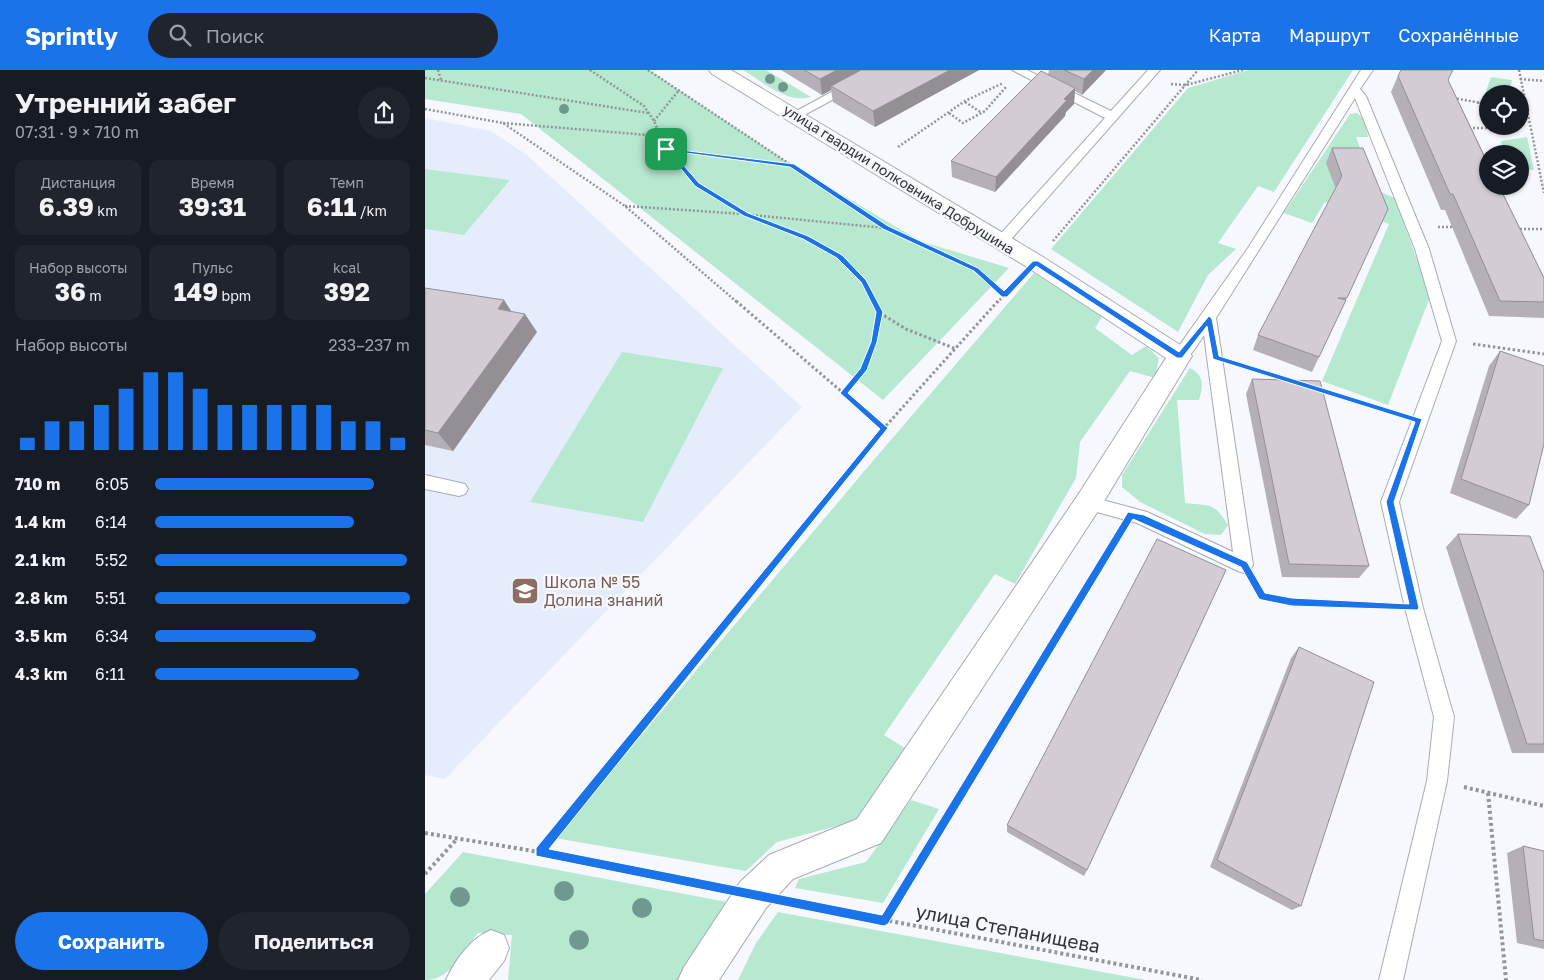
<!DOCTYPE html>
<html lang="ru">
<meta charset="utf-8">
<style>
body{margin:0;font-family:"Golos Text",sans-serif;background:#20242c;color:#f1f3f6;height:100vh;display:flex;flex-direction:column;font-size:19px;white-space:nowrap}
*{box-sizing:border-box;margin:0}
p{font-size:16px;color:#9ea1a6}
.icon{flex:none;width:28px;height:28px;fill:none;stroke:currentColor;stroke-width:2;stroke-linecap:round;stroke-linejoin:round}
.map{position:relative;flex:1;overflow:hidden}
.drawer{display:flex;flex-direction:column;background:#171b24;width:425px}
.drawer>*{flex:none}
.fabs{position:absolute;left:1054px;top:15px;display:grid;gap:10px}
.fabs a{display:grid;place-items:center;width:50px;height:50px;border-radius:50%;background:#171b24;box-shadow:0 1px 4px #0004;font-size:25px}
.pin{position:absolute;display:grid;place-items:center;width:42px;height:42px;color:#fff;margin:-21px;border-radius:10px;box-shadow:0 2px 8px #0006}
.round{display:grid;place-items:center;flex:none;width:52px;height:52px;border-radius:26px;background:#20242c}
.headline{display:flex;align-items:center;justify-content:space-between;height:85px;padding:0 15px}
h1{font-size:28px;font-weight:700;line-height:38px}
.figures{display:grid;grid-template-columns:repeat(3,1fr);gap:8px;height:85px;padding:5px 15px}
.figures div{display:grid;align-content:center;border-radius:10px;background:#20242c;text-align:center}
.figures b{font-size:25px;font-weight:700}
.figures small{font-size:14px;font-weight:400}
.figures p{font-size:14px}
.chart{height:140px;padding:10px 15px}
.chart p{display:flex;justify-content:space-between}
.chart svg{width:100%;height:90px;margin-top:5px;stroke:#1a73e8;stroke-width:6}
.button{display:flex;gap:10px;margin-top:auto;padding:10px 15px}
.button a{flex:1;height:58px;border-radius:30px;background:#1a73e8;color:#fff;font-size:20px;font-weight:700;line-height:58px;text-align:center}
.button a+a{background:#20242c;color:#f1f3f6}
ul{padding:0 15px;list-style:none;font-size:16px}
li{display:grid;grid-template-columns:80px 60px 1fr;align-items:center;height:38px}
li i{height:12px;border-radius:6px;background:#1a73e8}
header{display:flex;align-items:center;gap:30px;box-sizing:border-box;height:70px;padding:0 25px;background:#1a73e8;color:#fff}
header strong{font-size:24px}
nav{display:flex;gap:28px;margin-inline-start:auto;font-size:18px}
.search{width:350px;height:45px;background:#20242c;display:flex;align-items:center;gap:12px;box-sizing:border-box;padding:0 18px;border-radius:28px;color:#9ea1a6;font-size:19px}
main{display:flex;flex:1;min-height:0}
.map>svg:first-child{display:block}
</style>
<header>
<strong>Sprintly</strong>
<div class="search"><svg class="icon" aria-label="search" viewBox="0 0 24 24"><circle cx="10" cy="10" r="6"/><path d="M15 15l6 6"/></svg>Поиск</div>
<nav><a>Карта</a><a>Маршрут</a><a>Сохранённые</a></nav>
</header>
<main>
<section class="drawer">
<div class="headline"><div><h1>Утренний забег</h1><p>07:31 · 9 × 710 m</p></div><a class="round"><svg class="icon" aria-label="share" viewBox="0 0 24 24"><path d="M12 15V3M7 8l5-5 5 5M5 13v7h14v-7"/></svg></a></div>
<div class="figures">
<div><p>Дистанция</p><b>6.39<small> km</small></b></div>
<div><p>Время</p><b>39:31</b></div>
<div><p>Темп</p><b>6:11<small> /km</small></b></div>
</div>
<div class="figures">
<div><p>Набор высоты</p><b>36<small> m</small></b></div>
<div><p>Пульс</p><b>149<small> bpm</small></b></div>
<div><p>kcal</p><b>392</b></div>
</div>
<div class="chart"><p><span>Набор высоты</span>233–237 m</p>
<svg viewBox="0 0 160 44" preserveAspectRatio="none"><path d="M5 44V38M15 44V30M25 44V30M35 44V22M45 44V14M55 44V6M65 44V6M75 44V14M85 44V22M95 44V22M105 44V22M115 44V22M125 44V22M135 44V30M145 44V30M155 44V38"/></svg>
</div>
<ul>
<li><b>710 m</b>6:05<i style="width:86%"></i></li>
<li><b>1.4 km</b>6:14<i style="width:78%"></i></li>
<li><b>2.1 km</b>5:52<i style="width:99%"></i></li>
<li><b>2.8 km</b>5:51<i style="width:100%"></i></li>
<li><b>3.5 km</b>6:34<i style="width:63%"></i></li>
<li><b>4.3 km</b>6:11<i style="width:80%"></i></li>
</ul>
<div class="button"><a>Сохранить</a><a>Поделиться</a></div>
</section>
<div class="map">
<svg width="1119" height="910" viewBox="0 0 1119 910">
<rect width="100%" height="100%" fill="#f6f8fe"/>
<path fill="#e5edfd" d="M0 48 66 61 102 85 377 337 20 709 0 705Z"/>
<g fill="#b6e9d0">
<path d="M0 0H224L367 95 495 171 584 198 458 330 96 44 0 29Z"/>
<path d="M318 0H341L386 27C362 34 338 12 318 0Z"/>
<path d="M824 0H928L849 122 833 116 793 173 811 179 783 205 753 262 626 179 763 18Z"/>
<path d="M1066 7 1087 10 1084 24H1062V31L1058 30Z"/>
<path d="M932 43 940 50 943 67H931L951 120 970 128 1005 227 963 335 897 311 964 154 900 132 887 153 859 143 925 44Z"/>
<path d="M1102 67 1109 100 1095 99V84H1083L1075 71Z"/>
<path d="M0 99 85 110 39 165 0 159Z"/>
<path d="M609 203 677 247 670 258 707 285 721 276 734 288 730 308 705 301 655 372 651 408 590 514 570 504 459 665 480 678 431 751 352 772 321 801 130 768 447 392Z"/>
<path d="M197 282 298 298 218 452 105 432Z"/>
<path d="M765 298C780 306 778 316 774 330H752L760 433C785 436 789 432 803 455L796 465 780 464 715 432 697 417V405Z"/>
<path d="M486 730 514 739 458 833 370 818 374 809 441 792Z"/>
<path d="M38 782 302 832 254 910H83L87 865 53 863C39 881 26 910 0 910V824Z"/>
<path d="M353 842 721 910H313L331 873Z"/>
</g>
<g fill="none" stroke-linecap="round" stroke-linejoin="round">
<g stroke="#a7abb5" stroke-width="2">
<g id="lane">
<path d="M447 0H462L374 48H366L364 45Z"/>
<path d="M587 0H602L686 41 723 0H735L581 175 576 176 569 172 571 169 680 48Z"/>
<path d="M936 0H948L935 19 941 26 1004 179 1031 271 974 432 998 538 1029 647 1022 711 978 910H954L1002 711 1009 647 980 538 956 432 1017 271 990 179 930 28 791 248 828 495 825 501 819 503 813 501 712 453 657 438 654 433 657 428 663 426 722 442 808 482 779 265C772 275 763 294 750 290L747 286 823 178Z"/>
<path d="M0 405 40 414 43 419 40 424 34 426 0 419Z"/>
</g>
</g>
<g stroke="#a7abb5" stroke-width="2">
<g id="street">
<path d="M284 0H306L618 187 763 280 767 286 673 441 456 773 368 809 341 838 294 910H253L259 897 315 812 344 785 432 749 653 425 741 288 602 197 287 4Z"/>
<path d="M66 860 79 865 84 878 79 891 64 910H21C30 890 46 868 66 860Z"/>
</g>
</g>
<g stroke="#93959a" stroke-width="2.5" stroke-dasharray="2 2" stroke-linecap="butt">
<path d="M13 0 16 10"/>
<path d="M165 0 219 36 229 51 241 79 272 114 321 144 380 167 415 186 439 211 450 233"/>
<path d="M223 0 461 158 551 200 580 225"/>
<path d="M1094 0 1119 123"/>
<path d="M0 8 223 43"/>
<path d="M1095 9 1119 11"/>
<path d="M746 14 761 15 818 0"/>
<path d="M1028 28 1062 34"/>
<path d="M540 32 557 43"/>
<path d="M1053 32 1062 48"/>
<path d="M0 39 78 53 200 136 313 233"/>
<path d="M524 43 538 53 560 41 581 17"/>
<path d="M229 51 254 20"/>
<path d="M78 53 235 66"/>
<path d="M1068 56 1069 58H1084V56"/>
<path d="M1044 58H1069"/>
<path d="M473 77 540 31 578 13"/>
<path d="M241 79 366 95"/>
<path d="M200 136 318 144"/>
<path d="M327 145 460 158"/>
<path d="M1013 157H1030"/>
<path d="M1091 159H1119"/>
<path d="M628 171 773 0"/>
<path d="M572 233 592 211"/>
</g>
<g stroke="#93959a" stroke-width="3" stroke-dasharray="2.5 2.5" stroke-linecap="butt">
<path d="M311 231 459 358"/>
<path d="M455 243 481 259 531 279"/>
<path d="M1048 274 1119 284"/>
<path d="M816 295 868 311"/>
<path d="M895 320 970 343"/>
<path d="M419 323C438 300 464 261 449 231"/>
<path d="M832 517 837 526 857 530"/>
<path d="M319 530 459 358 573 231"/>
<path d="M654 530 693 466"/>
</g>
<g stroke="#93959a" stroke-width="4" stroke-dasharray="3 3" stroke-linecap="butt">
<path d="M851 529 867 532 962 536"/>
<path d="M1039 717 1119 736"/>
<path d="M1063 723 1081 910"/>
<path d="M0 763 114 782 290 817"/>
<path d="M114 782 320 529"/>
<path d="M0 804 32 769"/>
<path d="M370 833 777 910"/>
<path d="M459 850 655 529"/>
</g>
<use href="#lane" fill="#fff" fill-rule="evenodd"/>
<use href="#street" fill="#fff" fill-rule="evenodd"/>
</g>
<g fill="#6f998e">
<circle cx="345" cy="9" r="5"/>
<circle cx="358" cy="17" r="5"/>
<circle cx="139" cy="39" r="5"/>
<circle cx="139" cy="821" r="10"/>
<circle cx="35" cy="827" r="10"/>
<circle cx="217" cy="838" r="10"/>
<circle cx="154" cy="870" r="10"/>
</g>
<g fill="#b5afb7">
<path d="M356 0H554L450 57 408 32 406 20 397 25Z"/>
<path d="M624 0H681L657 25 650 21 649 34 641 42 640 46 570 122 527 107 526 91 623 5Z"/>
<path d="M973 6 1023 10 1119 208V248L1064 246 1020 140H1016L966 22Z"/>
<path d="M907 78 963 139 887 302 828 280 833 265 911 119 901 93Z"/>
<path d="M0 218 79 230 86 241 112 262 28 381 0 375Z"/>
<path d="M1075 281 1104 435 1091 449 1025 423 1064 296Z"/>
<path d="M827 309 944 496 934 508 857 507 821 324Z"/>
<path d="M1033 464 1119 503V683H1087L1021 477Z"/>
<path d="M874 577 876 836 867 840 785 797 866 588Z"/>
<path d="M582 755 662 800 659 806 582 762Z"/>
<path d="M1098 776 1119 781V879L1092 873 1082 783Z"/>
</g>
<g fill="#948f95">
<path d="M412 0H443L406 16V20L397 25 395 9Z"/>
<path d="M525 0H554L450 57 448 41Z"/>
<path d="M668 0H681L657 25 659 9Z"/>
<path d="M650 18 649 34 641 42 640 46 570 122 571 107 639 29Z"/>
<path d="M79 230 91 249 73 239Z"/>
<path d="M100 244 112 262 28 381 13 363Z"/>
</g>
<g fill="#d3ccd5" stroke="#948f95">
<path d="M379 0H412L395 9Z"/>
<path d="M436 0H525L448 41 406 16Z"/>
<path d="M639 0H668L659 9Z"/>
<path d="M976 0H1028L1023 10 1062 92V116H1074L1119 208V232L1075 231 1028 124H1025L973 6Z"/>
<path d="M616 1 650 18 639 29 642 30 571 107 526 91Z"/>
<path d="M907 78H938L963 139 922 228H913L921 230 894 287 833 265 917 106Z"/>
<path d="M0 218 79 230 73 239 100 244 13 363 0 360Z"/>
<path d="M1075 281 1119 296V374L1104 435 1036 409Z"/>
<path d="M827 309 895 311 944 496 864 494Z"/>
<path d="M1033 464 1105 466 1119 503V674H1102Z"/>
<path d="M732 469 801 500 662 800 582 755Z"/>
<path d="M874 577 949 612 876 836 792 790Z"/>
<path d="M1098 776 1119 781V871L1109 869Z"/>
</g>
<path fill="#1a73e8" stroke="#fff" fill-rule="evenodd" d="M239 78 369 94 463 156 553 198 579 221 608 191H613L754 282 784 246 787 249 794 286 997 349 969 432 994 538 992 540 867 536 837 530 834 529 816 497 708 449 463 854 459 856 111 786V778L455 359 415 323 435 299 446 272 451 242 436 212 412 188 378 169 319 146 270 116ZM246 81 365 97 458 159 549 201 577 227H582L611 196 752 288H757L782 256 788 289 990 352 961 432 984 534 867 528 840 523 822 492 719 445 703 442 457 845 124 779 463 358 423 323 442 300 452 272 458 242 441 210 417 185 383 166 323 143 274 113Z"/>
<defs>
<g id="school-square" transform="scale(1.4375)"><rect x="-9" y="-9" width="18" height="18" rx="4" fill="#8d6e63" stroke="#f6f8fe"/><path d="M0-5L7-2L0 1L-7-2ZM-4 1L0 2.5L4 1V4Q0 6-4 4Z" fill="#fff"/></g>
</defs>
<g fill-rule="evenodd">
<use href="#school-square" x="100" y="521"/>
</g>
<g text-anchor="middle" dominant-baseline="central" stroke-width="4.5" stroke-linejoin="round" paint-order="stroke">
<g font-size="14" fill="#313337" stroke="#f6f8fe">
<text transform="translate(474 109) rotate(32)">улица гвардии полковника Добрушина</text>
</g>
<g font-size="16" fill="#785e54" stroke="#f6f8fe" text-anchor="start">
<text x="119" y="512">Школа № 55<tspan x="119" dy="18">Долина знаний</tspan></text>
</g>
<g font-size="19" fill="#313337" stroke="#f6f8fe">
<text transform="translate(583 858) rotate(11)">улица Степанищева</text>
</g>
</g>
</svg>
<div class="fabs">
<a><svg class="icon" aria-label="locate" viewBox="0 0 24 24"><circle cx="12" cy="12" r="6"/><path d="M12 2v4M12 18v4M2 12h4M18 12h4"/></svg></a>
<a><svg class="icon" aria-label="layers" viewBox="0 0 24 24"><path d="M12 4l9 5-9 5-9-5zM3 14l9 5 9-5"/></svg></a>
</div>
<div class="pin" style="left:241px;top:79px;background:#1e9e55"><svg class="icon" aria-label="arrive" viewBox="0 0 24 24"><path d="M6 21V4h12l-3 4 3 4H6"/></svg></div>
</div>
</main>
